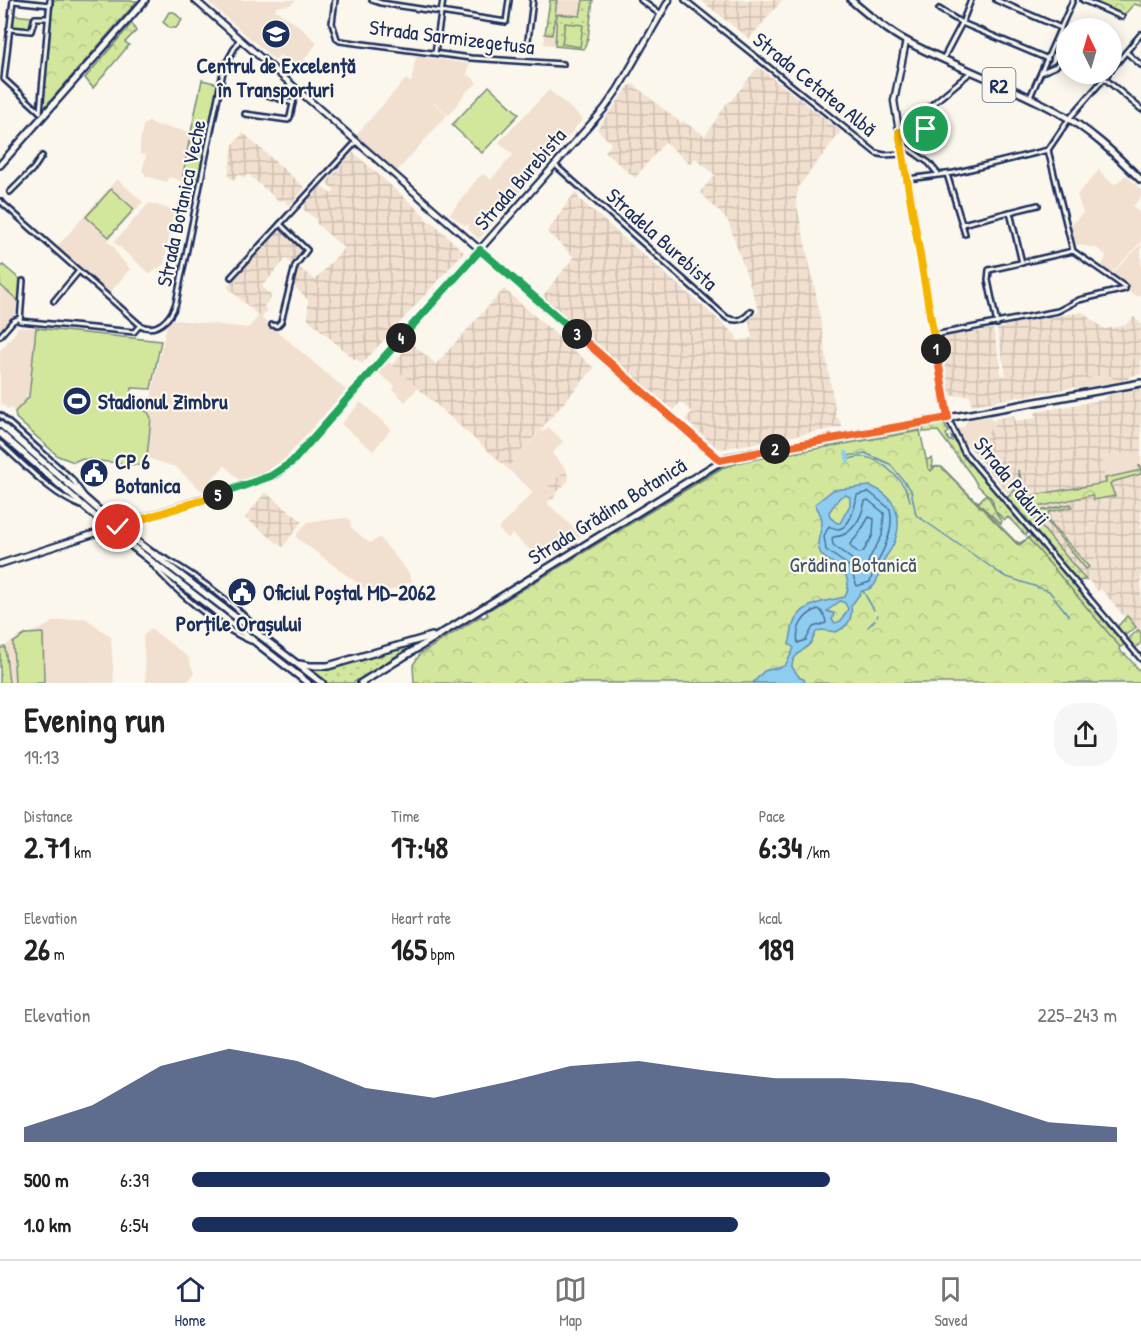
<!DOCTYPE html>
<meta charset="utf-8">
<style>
body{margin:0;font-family:"Patrick Hand",sans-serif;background:#f6f6f6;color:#222;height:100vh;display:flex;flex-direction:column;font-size:22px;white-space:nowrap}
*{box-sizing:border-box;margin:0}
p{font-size:20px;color:#767676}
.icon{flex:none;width:33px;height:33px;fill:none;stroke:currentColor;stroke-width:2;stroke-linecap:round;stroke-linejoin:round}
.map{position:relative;height:683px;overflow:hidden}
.details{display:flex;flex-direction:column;background:#fff;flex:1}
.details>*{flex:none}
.needle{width:39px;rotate:355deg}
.controls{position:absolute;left:1056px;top:18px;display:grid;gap:12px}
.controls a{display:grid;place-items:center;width:66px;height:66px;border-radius:50%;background:#fff;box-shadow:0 3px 15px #0003;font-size:30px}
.pin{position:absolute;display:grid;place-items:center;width:51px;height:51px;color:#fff;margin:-26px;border:3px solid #fff;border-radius:50%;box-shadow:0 2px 6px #0007}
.km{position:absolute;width:30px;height:30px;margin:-15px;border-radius:50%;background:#222;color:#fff;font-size:16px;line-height:30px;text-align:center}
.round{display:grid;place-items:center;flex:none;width:63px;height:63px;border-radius:24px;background:#f6f6f6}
.summary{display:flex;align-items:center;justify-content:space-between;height:102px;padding:0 24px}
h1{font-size:33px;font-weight:800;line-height:45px}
.figures{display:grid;grid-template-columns:repeat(3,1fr);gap:9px;height:102px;padding:6px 24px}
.figures div{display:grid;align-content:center}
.figures b{font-size:30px;font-weight:800}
.figures small{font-size:16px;font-weight:400}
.figures p{font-size:16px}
.chart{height:168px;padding:12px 24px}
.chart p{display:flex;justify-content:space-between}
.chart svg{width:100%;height:108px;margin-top:6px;fill:#1b2f5e;opacity:.7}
ul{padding:0 24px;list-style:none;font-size:20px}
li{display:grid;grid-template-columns:96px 72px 1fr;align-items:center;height:45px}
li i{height:15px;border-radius:8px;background:#1b2f5e}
.tab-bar{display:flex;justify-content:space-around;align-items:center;height:84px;border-top:2px solid #e0e0e0;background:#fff;font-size:16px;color:#767676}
.tab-bar a{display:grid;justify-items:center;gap:3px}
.tab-bar .current{color:#1b2f5e}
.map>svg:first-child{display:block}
</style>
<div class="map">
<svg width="1141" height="683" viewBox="0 0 1141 683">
<defs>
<pattern id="industrial-grid" width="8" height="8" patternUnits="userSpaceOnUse" patternTransform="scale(1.5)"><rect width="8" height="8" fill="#f1dfcf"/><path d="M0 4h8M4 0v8" fill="none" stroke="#cec0b4"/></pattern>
<pattern id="grass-dots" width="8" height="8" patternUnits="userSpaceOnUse" patternTransform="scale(1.5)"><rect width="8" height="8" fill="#d3e79c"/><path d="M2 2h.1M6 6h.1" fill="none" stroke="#b5c689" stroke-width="1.8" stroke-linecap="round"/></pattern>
<pattern id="forest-crowns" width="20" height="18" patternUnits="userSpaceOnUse" patternTransform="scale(1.5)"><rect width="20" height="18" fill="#d3e79c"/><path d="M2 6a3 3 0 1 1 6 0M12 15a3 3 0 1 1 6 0" fill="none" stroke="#b5c689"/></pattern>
</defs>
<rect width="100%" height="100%" fill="#fbf7ec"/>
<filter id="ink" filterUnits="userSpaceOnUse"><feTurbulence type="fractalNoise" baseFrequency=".0167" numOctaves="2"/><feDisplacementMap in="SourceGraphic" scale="12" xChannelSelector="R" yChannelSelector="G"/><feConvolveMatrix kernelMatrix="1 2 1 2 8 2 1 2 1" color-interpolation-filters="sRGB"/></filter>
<g filter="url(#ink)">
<g fill="#f1dfcf">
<path d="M206 0H296L290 5 276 7 275 10 299 26 317 43 297 69 280 55 275 60Z"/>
<path d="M550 0H593L588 37 584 49 544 44Z"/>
<path d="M416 56 469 64 467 75 471 76 477 83 466 92 449 115 427 97 447 115 397 171 356 135 406 79 411 83Z"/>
<path d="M202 80 219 84 198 185 185 190 181 181 174 178 168 177 167 182 145 176V173L142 172 146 155 140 154V144L143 126 149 121 155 125 191 132Z"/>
<path d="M549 90 583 119 479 239 468 229 469 226 466 224 465 226 450 214 478 178 483 174 491 180 513 155 499 142Z"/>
<path d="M1099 170 1110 182 1116 184 1126 175 1141 190V197L1133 206 1141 214V242L1111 273 1102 266 1106 256 1105 254 1096 248 1073 244 1069 227 1083 213 1077 195Z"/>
<path d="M117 179 143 202 107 241 116 249 114 250 130 269 109 294 56 248Z"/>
<path d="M149 203 174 210 164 264 150 274 114 242Z"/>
<path d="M1141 244V295L1137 296 1131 293 1111 275Z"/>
<path d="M3 265 22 281 20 302 17 300 15 315 0 331V268Z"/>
<path d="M259 316 346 390 283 461 261 474 240 481 225 465 212 479 217 487 202 491 176 467 147 458 151 418 148 415V412L168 319 248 328Z"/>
<path d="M17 327 36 328 29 397 15 412 10 407 8 409 0 402V351L16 332Z"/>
<path d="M389 362 418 388 405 402 393 389 395 386 380 374V369Z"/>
<path d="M1108 375 1112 377 1113 382 1075 389 1076 381Z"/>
<path d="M361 402 391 429 373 451 341 424Z"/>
<path d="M987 417 996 422 992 429 986 433 987 437 982 441 966 444 964 446 958 428 964 427 967 420Z"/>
<path d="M548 427 563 441 552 454 566 469 547 488 546 494 551 499 547 503 581 535 577 542 543 561 512 534 508 538 498 529 533 492 507 468 541 430 543 432Z"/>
<path d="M1141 451V474H1135L1110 497 1101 461 1103 457Z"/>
<path d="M347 518 350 520 351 527 369 543 380 538 408 572 412 581 379 595 372 594 297 538V534L308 522Z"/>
<path d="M85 618 111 637 114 683H0V647L5 646 18 637 43 628 54 621Z"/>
<path d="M151 629 188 657 194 673 187 683H146L143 636Z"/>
</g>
<g fill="url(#industrial-grid)">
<path d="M701 0H782L749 39Z"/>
<path d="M758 67 841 131 798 187 796 201 816 294 836 416 841 422 842 427 722 449 716 447 685 420 692 412 681 402 673 410 542 297 574 257 547 232 575 192 579 196 578 198 736 335 737 341 752 338 749 320 759 311 728 221 700 192 715 175 695 158 690 164 665 142 635 178 605 152 611 144 610 142 597 129 630 85H634L681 123 683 121 705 136 727 103 730 102Z"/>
<path d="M243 133 305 188 289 206 283 199 280 202 248 174 244 178 239 174 233 180 228 176 233 145Z"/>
<path d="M353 152 425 216 424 218 430 223 432 222 464 252 362 364 357 359 355 360 308 319V300L292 284 297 266 315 280 344 248 317 224 316 219 303 209 308 200 321 186 331 194 335 190 326 183Z"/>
<path d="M280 229 304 248 292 264 286 259 263 285V288L270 294 271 298 264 306 267 311 261 318 227 287Z"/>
<path d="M504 289 594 368 507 468 392 365 411 343 436 364Z"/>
<path d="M1083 312 1089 318 1105 329 1126 325 1134 317 1141 324V374L1131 376 1126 380 1113 382 1112 377 1108 375 1100 376 1076 381 1075 387 972 405 970 395 950 396 940 338 993 329 1001 366 1000 373 1001 376 1006 375 997 329 1004 328V325Z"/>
<path d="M1141 389V451L1103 457 1101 461 1110 497 1112 482 1141 474V636L1101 589 1098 591 1088 580H1086L1028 511 1021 510 967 444 982 441 987 437 986 432 992 429 996 422 994 419 1014 415 1015 421 1036 418 1035 412 1102 400 1108 395Z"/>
<path d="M566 469 569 480 555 494 556 496 552 500 546 494 547 488Z"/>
<path d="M265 492 302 521 283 547 245 518Z"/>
</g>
<g fill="url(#grass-dots)" stroke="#778b7d" stroke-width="1.5">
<path d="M550 0H557L552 35 545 34Z"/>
<path d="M583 0H593L588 38 584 49 555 46 557 14 580 16Z"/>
<path d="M0 417 63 472 71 482 0 421Z"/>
<path d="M941 424H944L949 432 946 434 949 441H952L951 437 955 441 1028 531 1026 536 1008 517 1005 520 995 511 992 499 978 486 972 476 938 431 923 432 924 427Z"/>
<path d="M0 428 98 513 97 515 0 430Z"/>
<path d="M920 429V431L745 461 722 468 485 611 726 464 740 459Z"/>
<path d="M0 437 63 492V493L0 440Z"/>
<path d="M932 458 933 462 932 467C936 467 938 465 943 468L1015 541 1020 543 1025 540 1020 545 1014 541 941 467H935L931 471 927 468 926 460Z"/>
<path d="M1018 471H1019L1028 511 1086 580 1078 581 1038 535 1025 516 1007 498 1015 490 1022 491Z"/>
<path d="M986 494C995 504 993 512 1002 521L1001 524 975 500 979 502Z"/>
<path d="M1071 504 1072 507 1049 512 1046 518 1089 567 1086 569 1040 513 1041 511Z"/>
<path d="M1032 535 1123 642V646L1120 647 1028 538Z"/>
<path d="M132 541 208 599 206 601 131 543Z"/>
<path d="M210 601 289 662 290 664 209 603Z"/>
<path d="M1127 616 1136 627 1124 636 1118 629V626Z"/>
<path d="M1138 630 1141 633V643L1134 649 1127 640Z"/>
<path d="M417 643 353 683H328L310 669 326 668Z"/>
</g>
<g fill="url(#forest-crowns)" stroke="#778b7d" stroke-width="1.5">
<path d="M53 0 137 1 44 108 43 107Z"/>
<path d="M1091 0H1141V6L1134 4 1124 15Z"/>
<path d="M132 23 136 31 125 42 129 45 93 88 85 78Z"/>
<path d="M920 431 928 468 931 471 935 467H941L1017 544 1020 545 1028 538 1120 647 1119 649 1124 655 1125 654 1141 672V683H414L413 665 420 654 481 616 483 618 488 615 486 612 722 468 745 461Z"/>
<path d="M1139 466H1141V474L1112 482 1110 484 1115 496 1094 500 1092 495 1029 509 1025 498 1039 494 1106 483 1105 478 1137 471 1140 469Z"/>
</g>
<g fill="#d3e79c" stroke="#778b7d" stroke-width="1.5">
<path d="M169 12H174L182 20 176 28H170L163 22Z"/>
<path d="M13 15 31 17 29 29 11 28Z"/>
<path d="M565 23 583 25 580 47 562 44Z"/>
<path d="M202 80 219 84 208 135 191 132Z"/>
<path d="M489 86 519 114 482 153 452 125Z"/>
<path d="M189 141 206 144 199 179 183 176Z"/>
<path d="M111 189 134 209 109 237 86 217Z"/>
<path d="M3 265 22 281 20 302 0 285V268Z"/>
<path d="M36 328 161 341 151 389 132 388 129 406 148 412 151 418 146 466 80 459 74 462 58 456 16 418 15 412 29 397Z"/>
<path d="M43 633 44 683H15L13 643 26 634Z"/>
<path d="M5 647 9 683H0V648Z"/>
</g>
<path fill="#8fcdf0" stroke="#618eb6" stroke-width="1.5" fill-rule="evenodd" d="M870 486C896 496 904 518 894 543 891 551 885 556 882 564 875 578 881 587 862 591L851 606C853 620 848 626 836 632L821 630 816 632C814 636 813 641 809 645 802 652 792 655 792 667L800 678 804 679 805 683H753L764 671C789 664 782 672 794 648L789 644C791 638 791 632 793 625 800 603 826 601 845 597 848 590 849 587 847 579 841 560 830 566 821 554 814 543 822 532 822 522 822 515 818 510 815 504L833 490ZM845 495 850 497V505L840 523H837L830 517 829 512 840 497ZM840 601 845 603 848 609 841 621 835 623 832 620 834 614 827 611Z"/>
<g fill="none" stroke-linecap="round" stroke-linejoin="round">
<g stroke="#496e98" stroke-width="1.5">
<path d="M869 492 890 509C896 537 877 556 870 582L857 586 849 566 826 550 824 536 829 526C829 527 837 529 838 529 850 529 856 504 857 495Z"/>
<path d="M868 500 884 513 882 536 870 557 865 571 862 573 853 560 833 545 832 539 833 537C852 537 862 517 865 501Z"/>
<path d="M869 517 874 519 873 535 863 552 859 553 851 547 850 544 858 535Z"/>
<path d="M818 609C822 610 826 619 826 623L813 627 806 640 798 643C795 628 803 615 818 609Z"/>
</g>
<g stroke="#618eb6" stroke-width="1.5">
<path d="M847 456 865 453 890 464 911 490 916 515 1004 576 1049 591 1069 616"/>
<path d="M848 459C852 459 858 456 862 457 881 457 907 483 910 501"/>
<path d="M863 591 874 610"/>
<path d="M877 617 878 615"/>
<path d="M868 627 875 620"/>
</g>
<path stroke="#8fcdf0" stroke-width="4" d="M846 453 848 461"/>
<g stroke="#1b2f5e" stroke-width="8">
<g id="street">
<path d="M13 0 4 79 40 112"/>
<path d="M335 0 332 23 337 39 340 41 471 58 563 64"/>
<path d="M372 0 381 3 506 22 509 0"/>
<path d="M641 0 661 15"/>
<path d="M685 0 876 153 884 155 902 154"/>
<path d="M996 0 1061 28"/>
<path d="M1083 0 1122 17"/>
<path d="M13 1 50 5"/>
<path d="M939 9 962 23 1048 59"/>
<path d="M9 29 31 31 35 18H48"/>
<path d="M528 40 533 0"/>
<path d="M1126 52 1141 65"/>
<path d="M435 53 443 0"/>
<path d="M943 59 962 23 971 0"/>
<path d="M1112 69 1141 34"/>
<path d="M1042 72 1056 66 1066 53"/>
<path d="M1104 78 1141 109"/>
<path d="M251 90 293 103"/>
<path d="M1030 97 1073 0"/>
<path d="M280 99 291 84"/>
<path d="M40 112 50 0"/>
<path d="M245 114 288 120 290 117 296 89"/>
<path d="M900 131 971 72"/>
<path d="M900 132 934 128 945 124"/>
<path d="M902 144 929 163 938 174"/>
<path d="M555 165 727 318C738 322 744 320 751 311"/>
<path d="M947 174 965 234"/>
<path d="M908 179 954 173 1048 150 1069 119 1108 74"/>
<path d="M10 192 34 168 42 156"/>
<path d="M0 201 140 325C156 334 171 319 176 303L224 67 239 40"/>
<path d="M1010 212 1022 263"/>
<path d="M962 224 1038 205"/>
<path d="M231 277 357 141"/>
<path d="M23 281 20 321 134 332 140 325"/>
<path d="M54 301 79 271"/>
<path d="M997 324 988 280 989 270 1073 251"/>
<path d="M272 325 277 326 281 322 295 266 307 250 280 224"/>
<path d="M934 335 1058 311 1079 300 1125 289V287L1073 251 1048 150"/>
<path d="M0 336 13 321 20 318"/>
<path d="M0 415 71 478 84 496"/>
<path d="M948 418 964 452 1141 659"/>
<path d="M0 443C23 463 52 495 81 506"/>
<path d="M155 553C185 568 237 604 257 630"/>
<path d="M152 564C176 592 218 627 251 641"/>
</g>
</g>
<g stroke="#1b2f5e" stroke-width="9">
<g id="secondary">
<path d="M195 0 720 460"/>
<path d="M906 41 894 101 948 418"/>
<path d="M0 564 258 481 276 474 292 462 604 109 618 89 669 0"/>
</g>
</g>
<g stroke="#1b2f5e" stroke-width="10">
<g id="primary">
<path d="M851 0C868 15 886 30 906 41 954 67 1008 84 1056 111 1089 129 1114 153 1141 180"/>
<path d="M0 165 145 0"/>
<path d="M0 424 118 527 322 683"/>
<path d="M0 433 110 529 308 683"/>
<path d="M299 664 310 666H328L432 636"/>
<path d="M361 683 726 458 1141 383"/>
</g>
</g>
<use href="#street" stroke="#fbf7ec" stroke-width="3"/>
<use href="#secondary" stroke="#fbf7ec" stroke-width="4.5"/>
<use href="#primary" stroke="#fbf7ec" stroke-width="5"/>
</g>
</g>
<g fill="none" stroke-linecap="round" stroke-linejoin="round" filter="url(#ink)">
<g stroke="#fff" stroke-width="12">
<path id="split-1" d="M926 129 899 132 936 349"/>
</g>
<g stroke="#fff" stroke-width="12">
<path id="split-2" d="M775 449 948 418 936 349"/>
</g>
<g stroke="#fff" stroke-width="12">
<path id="split-3" d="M577 334 720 460 775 449"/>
</g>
<g stroke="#fff" stroke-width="12">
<path id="split-4" d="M401 338 480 250 577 334"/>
</g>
<g stroke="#fff" stroke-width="12">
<path id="split-5" d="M218 495 271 476 292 462 401 338"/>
</g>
<g stroke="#fff" stroke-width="12">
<path id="split-6" d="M118 527 218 495"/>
</g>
<use href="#split-1" stroke="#f5b400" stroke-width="8"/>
<use href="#split-2" stroke="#f0652b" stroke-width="8"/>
<use href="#split-3" stroke="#f0652b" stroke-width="8"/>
<use href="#split-4" stroke="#22a559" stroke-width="8"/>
<use href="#split-5" stroke="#22a559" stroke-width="8"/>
<use href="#split-6" stroke="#f5b400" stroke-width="8"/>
</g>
<defs>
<g id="university-disc" transform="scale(1.5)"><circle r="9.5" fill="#1b2f5e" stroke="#fbf7ec"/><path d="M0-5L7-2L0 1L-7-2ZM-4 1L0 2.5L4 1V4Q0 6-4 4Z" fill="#fff"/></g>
<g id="stadium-disc" transform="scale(1.5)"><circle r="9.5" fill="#1b2f5e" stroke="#fbf7ec"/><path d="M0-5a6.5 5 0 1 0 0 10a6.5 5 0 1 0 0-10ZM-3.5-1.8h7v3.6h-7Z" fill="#fff"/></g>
<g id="civic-disc" transform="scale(1.5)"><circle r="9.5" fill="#1b2f5e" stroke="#fbf7ec"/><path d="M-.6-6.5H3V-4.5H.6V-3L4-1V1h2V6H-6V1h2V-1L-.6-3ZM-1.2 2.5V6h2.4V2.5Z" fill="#fff"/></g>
</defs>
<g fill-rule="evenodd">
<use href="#university-disc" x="276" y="34"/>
<use href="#stadium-disc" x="77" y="401"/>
<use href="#civic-disc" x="94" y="473"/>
<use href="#civic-disc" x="242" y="592"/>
</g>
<g text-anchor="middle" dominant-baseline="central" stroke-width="4.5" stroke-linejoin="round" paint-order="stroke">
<rect fill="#fbf7ec" stroke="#5e6b89" stroke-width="1.5" x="982.5" y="68" width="33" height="34" rx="4.5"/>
<g font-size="20" font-weight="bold" fill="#1b2f5e">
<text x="999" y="85">R2</text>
</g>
<g font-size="21" fill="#1b2f5e" stroke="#fbf7ec">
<text transform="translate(452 37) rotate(7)">Strada Sarmizegetusa</text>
<text transform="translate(815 84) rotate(39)">Strada Cetatea Albă</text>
<text transform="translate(520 179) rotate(-49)">Strada Burebista</text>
<text transform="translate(181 203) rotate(-78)">Strada Botanica Veche</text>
<text transform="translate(662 239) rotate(42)">Stradela Burebista</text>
<text transform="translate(1012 481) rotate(51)">Strada Pădurii</text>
<text transform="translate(607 511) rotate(-32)">Strada Grădina Botanică</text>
</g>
<g font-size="21" font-weight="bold" fill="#1b2f5e" stroke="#fbf7ec" text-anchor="start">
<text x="276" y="65" text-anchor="middle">Centrul de Excelență<tspan x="276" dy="24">în Transporturi</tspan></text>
<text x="98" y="401">Stadionul Zimbru</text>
<text x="115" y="461">CP 6<tspan x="115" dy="24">Botanica</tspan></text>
<text x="263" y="592">Oficiul Poștal MD-2062</text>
</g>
<g font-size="21" fill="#40546a" stroke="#fbf7ec">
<text x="853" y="564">Grădina Botanică</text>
</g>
<g font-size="22" font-weight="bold" fill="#1b2f5e" stroke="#fbf7ec">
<text x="239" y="623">Porțile Orașului</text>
</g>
</g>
</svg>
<div class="controls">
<a><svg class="needle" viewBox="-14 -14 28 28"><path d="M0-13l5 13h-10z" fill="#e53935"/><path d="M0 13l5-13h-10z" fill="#767676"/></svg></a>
</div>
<div class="pin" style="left:926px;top:129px;background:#1e9e55"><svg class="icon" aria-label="arrive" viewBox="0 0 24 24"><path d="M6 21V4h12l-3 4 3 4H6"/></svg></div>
<div class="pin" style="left:118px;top:527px;background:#d93025"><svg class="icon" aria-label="check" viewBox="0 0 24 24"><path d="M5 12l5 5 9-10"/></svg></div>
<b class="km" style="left:936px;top:349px">1</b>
<b class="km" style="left:775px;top:449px">2</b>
<b class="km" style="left:577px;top:334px">3</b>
<b class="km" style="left:401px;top:338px">4</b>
<b class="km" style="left:218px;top:495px">5</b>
</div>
<section class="details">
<div class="summary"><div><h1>Evening run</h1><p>19:13</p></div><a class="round"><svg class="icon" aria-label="share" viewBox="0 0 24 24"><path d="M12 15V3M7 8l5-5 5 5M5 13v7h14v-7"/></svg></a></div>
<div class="figures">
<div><p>Distance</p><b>2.71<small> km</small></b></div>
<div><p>Time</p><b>17:48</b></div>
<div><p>Pace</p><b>6:34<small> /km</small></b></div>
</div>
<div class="figures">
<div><p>Elevation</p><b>26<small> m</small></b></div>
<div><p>Heart rate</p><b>165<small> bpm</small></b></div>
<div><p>kcal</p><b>189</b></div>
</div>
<div class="chart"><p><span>Elevation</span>225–243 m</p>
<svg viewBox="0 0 160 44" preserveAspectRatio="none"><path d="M0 44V38L10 29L20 13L30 6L40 11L50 22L60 26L70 20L80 13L90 11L100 15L110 18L120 18L130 20L140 27L150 36L160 38V44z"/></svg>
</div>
<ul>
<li><b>500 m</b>6:39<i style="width:69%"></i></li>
<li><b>1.0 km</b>6:54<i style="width:59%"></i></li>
</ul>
</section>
<nav class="tab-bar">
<a class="current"><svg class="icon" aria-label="home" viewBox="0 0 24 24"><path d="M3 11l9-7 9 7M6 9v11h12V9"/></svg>Home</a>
<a><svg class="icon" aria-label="map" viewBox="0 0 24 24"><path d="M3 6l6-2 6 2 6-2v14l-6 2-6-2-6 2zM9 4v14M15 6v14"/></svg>Map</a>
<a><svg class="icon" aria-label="saved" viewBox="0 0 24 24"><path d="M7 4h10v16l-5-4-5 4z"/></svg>Saved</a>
</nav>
